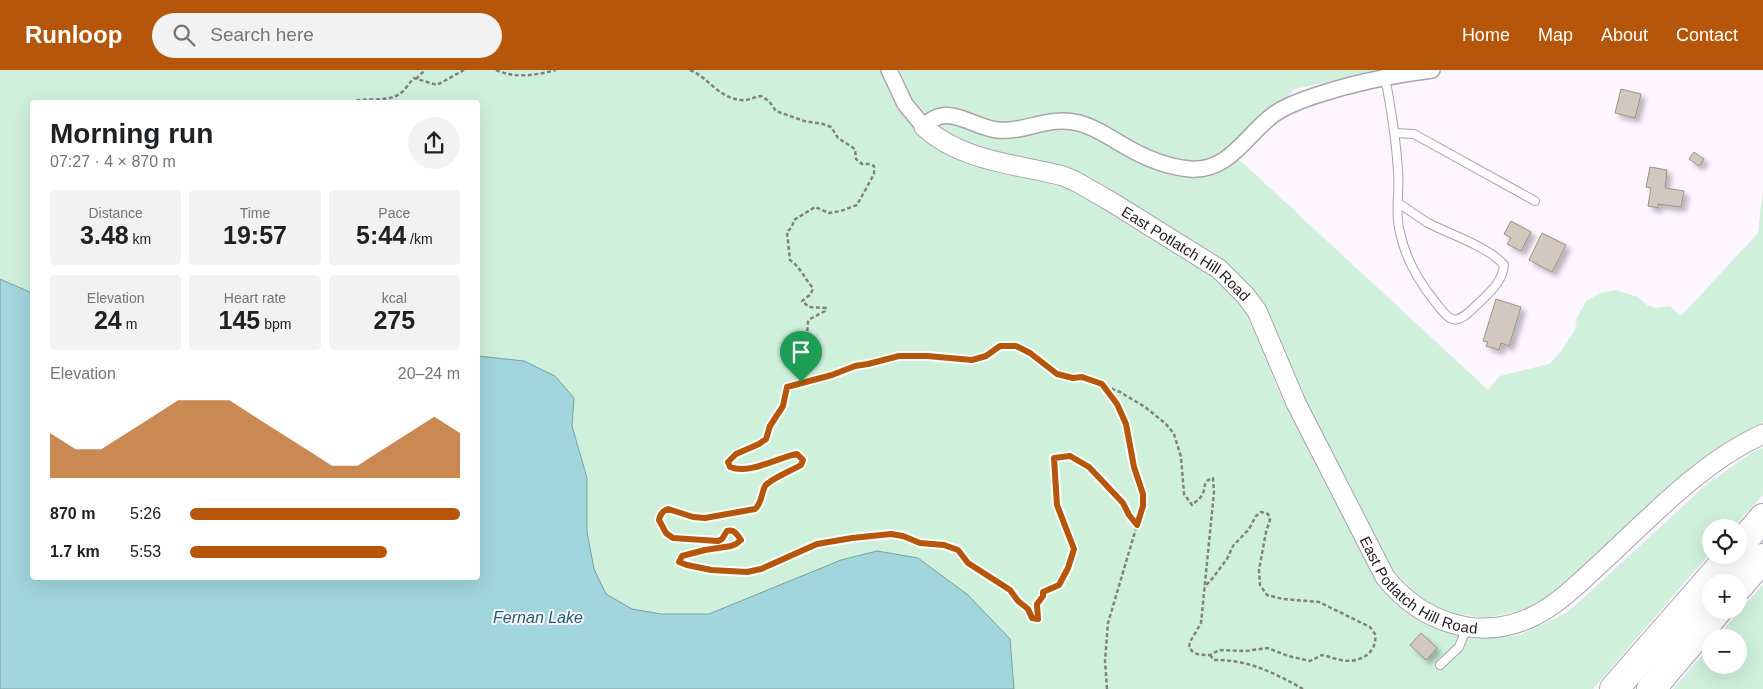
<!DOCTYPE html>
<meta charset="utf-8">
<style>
body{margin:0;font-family:Arial,sans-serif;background:#f2f2f2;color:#202124;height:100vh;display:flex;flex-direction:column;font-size:19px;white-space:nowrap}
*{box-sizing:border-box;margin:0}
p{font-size:16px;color:#757577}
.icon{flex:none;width:28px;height:28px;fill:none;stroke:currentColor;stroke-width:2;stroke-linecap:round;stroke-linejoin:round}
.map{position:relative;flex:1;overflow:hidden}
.drawer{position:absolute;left:30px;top:30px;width:450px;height:480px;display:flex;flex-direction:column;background:#fff;border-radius:5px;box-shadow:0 5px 20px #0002}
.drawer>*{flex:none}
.buttons{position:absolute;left:1702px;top:449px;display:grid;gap:10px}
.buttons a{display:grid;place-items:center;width:45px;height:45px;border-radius:50%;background:#fff;box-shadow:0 5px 20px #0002;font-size:25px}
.pin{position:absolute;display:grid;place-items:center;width:42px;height:42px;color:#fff;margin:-51px -21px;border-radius:50% 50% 50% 0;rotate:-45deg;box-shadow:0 0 5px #0007}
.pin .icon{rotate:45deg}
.round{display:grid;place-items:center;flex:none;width:52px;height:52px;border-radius:26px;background:#f2f2f2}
.summary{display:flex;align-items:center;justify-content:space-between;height:85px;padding:0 20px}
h1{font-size:28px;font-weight:700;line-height:38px}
.metrics{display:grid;grid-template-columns:repeat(3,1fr);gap:8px;height:85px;padding:5px 20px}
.metrics div{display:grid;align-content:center;border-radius:5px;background:#f2f2f2;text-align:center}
.metrics b{font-size:25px;font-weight:700}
.metrics small{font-size:14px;font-weight:400}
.metrics p{font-size:14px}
.chart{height:140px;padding:10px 20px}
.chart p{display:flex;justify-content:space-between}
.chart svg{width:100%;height:90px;margin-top:5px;fill:#b5560b;opacity:.7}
ul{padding:0 20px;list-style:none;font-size:16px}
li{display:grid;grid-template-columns:80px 60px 1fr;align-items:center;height:38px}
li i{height:12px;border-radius:6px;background:#b5560b}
header{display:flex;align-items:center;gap:30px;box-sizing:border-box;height:70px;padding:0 25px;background:#b5560b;color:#fff}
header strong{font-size:24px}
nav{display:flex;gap:28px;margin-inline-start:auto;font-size:18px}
.search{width:350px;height:45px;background:#f2f2f2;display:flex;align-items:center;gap:12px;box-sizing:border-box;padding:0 18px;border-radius:28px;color:#757577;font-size:19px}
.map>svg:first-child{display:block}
</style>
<header>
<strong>Runloop</strong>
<div class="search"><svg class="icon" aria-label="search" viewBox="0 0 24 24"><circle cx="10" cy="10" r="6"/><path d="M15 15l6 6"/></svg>Search here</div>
<nav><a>Home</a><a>Map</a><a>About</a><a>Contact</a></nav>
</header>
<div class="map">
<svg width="1763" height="619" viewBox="0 0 1763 619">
<defs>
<filter id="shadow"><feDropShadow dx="4.5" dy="4.5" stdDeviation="2.5" flood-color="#0004"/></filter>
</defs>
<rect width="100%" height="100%" fill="#fdf5ff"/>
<g fill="#cff1db">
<path d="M0 0H880L898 39 916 62 936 78 974 96 1074 120 1207 204 1233 223 1251 247 1277 317 1371 501 1397 533 1409 543 1439 559 1476 568 1501 567 1519 565 1568 542 1708 413 1753 382 1763 378V425L1733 457 1711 458V482L1593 619H1014L1010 569 757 525 709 544H661L631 539 606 524 594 499 587 462V408L572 355 574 328 555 306 524 292 478 286V32H32V223L0 209Z"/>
<path d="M900 0H1383L1295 19 1230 81 1488 320 1500 306 1549 294 1559 284 1575 260 1577 248 1586 231 1600 223 1616 220 1638 227 1647 235 1655 238 1670 236 1681 246 1758 163 1763 120V352L1753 357 1682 406 1565 515 1528 539 1487 548 1450 543 1418 527 1392 499 1304 329 1267 241 1251 216 1225 191 1073 102 960 70 934 54 912 28Z"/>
<path d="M1763 514V619H1673L1711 575V595H1739V568L1717 567Z"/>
</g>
<path fill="#a1d6dc" stroke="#7b9ea4" d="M0 209 32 223V508H478V286L524 291 555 306 574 328 572 356 587 408V462L594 499 606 524 632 539 661 544H709L841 490 877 481 918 488 968 525 1010 569 1014 619H0Z"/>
<g fill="#d2c8be" stroke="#9c9288" filter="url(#shadow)">
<path d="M1621 19 1641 24 1635 48 1615 43Z"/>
<path d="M1694 82 1704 89 1699 96 1689 89Z"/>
<path d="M1650 97 1667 100 1665 118 1684 121 1681 137 1658 134V138L1648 136 1651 118 1646 117Z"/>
<path d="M1511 151 1531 162 1521 181 1507 174 1511 168 1504 164Z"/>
<path d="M1542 163 1566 175 1552 202 1529 190Z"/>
<path d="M1496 229 1521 237 1509 276 1501 273 1499 280 1486 276 1488 272 1483 271Z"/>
<path d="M1421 563 1437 578 1426 590 1410 575Z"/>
</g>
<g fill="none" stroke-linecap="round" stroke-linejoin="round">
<g stroke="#aba2ad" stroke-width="10">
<g id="service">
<path d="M1385 7C1391 38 1396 69 1398 101 1400 120 1395 140 1399 158 1404 186 1418 211 1436 233 1440 238 1445 246 1452 249 1462 252 1473 238 1480 232 1492 220 1502 212 1504 195 1489 177 1449 164 1428 153 1418 147 1408 139 1398 133"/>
<path d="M1395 63 1414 64 1535 131"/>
<path d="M1440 595 1459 577 1467 557"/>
</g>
</g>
<g stroke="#aba2ad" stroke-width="18">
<path id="minor" d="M889 0 905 34 924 57C946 31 971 57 997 60 1026 63 1048 45 1079 53 1095 57 1109 67 1123 75 1143 87 1167 97 1190 99 1229 102 1246 65 1273 45 1285 36 1300 31 1314 26 1353 13 1391 5 1432 0"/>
</g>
<g stroke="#aba2ad" stroke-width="21">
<g id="tertiary">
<path id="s1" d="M924 57C961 91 1016 94 1063 106L1075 111 1110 131 1219 199 1245 225 1257 241 1296 333 1385 507C1421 552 1479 573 1534 546 1560 533 1581 511 1602 492 1652 446 1700 393 1763 364"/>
</g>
</g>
<g stroke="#aba2ad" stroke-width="30">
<g id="motorway">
<path d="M1739 476 1763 448"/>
<path d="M1739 516 1763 488"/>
<path d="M1614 619 1731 485"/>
<path d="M1651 619 1718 540"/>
</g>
</g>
<g stroke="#857f86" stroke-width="2.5" stroke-dasharray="4 2.5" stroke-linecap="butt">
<path d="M496 0C516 9 536 5 556 0"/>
<path d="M690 0C708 7 718 28 741 30 748 31 754 27 761 26L769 31 776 41 804 51 823 54 831 57 838 68 855 79 856 89 862 94H869L874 96V104L857 135 841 141 829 143 815 137 794 150 792 157 787 162 790 190C801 198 804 208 813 218L811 224 802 231 809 237 826 238 825 241 810 249 808 252 807 265 803 277 801 312"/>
<path d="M416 9 425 0"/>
<path d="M350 32C365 27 388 33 401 23 406 19 409 13 414 8L437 15 464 0"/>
<path d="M1103 316 1117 334 1126 354 1134 397 1143 424V436L1137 455"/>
<path d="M1210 585 1214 590C1247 589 1275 603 1303 619"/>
<path d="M1107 619 1105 591 1108 553 1137 455C1131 447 1128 439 1122 432 1113 419 1084 389 1070 386 1065 386 1059 388 1054 388L1057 435 1074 479C1067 497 1065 517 1043 522V526L1037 534 1038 549 1032 548 1028 539 1018 531 1010 520 968 493 958 480 944 475 920 473 903 466 891 464 852 468 817 474 761 499 747 502 711 500 687 495 679 492 682 486 705 480 731 476 736 475 741 470C737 464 734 459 727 461L722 469C713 473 680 472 672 468 664 463 659 453 660 445L668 439 693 447 705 448 755 439C762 433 761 424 765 416 770 408 793 400 801 395L803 390 797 384C778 387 750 405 730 397L728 392 736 384 759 374 765 369 770 356 783 336 787 317 791 314 832 305 855 296 867 295 899 285 927 286 972 290 986 286 1000 275 1016 276 1030 283 1057 303 1073 308 1082 307 1120 322 1145 337 1166 354 1174 364 1181 387 1184 424 1192 435C1195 432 1200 429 1202 425 1207 417 1201 412 1213 408L1214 422 1201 553 1190 572 1189 577 1192 581 1197 584 1205 585H1210L1219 580 1245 581 1268 578 1288 586 1310 591 1322 585C1328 586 1334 589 1341 590 1359 594 1378 583 1375 564L1370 557 1319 532 1283 529 1267 525 1260 515 1259 500 1266 462 1270 450 1268 444 1261 442 1256 446 1249 459 1233 476 1227 489 1212 509 1204 517"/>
</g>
<use href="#service" stroke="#fff" stroke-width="8"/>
<use href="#minor" stroke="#fff" stroke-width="15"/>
<use href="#tertiary" stroke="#fff" stroke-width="19"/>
<use href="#motorway" stroke="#fff" stroke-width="28"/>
</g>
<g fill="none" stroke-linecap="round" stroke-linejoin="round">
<g stroke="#fff" stroke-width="10">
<path id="route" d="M1000 276H1016L1030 283 1057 304 1073 308 1082 307 1102 314 1117 334 1126 354 1134 397 1143 424V436L1137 455 1129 445 1123 433 1089 397 1070 386 1054 388 1057 435 1074 479 1068 498 1059 515 1043 522V526L1037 534 1038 549 1032 548 1028 539 1018 531 1010 520 968 493 958 480 944 475 920 473 903 466 891 464 852 468 817 474 761 499 747 502 711 500 687 495 679 492 682 486 705 480 731 476 736 474 741 470C737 464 734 459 727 461L722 469 718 471 673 468 666 463 659 450C660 445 662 441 668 439L693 447 705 448 755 439C762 433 761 424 765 416 770 409 793 400 801 395L803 390 797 384C778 387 750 405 730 397L728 392 736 384 759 374 766 369 770 356 783 336 787 317 832 305 855 296 868 294 899 286H927L972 290 986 286Z"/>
</g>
<use href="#route" stroke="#b5560b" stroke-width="6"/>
</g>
<g text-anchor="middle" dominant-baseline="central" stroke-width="4" stroke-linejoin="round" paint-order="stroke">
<g font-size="15" fill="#211d21" stroke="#fdf5ff">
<text stroke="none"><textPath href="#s1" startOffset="295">East Potlatch Hill Road</textPath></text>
<text stroke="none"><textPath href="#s1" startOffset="715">East Potlatch Hill Road</textPath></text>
</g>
<g font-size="16" font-style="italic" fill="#1c6269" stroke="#fdf5ff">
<text x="538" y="547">Fernan Lake</text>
</g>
</g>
</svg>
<div class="buttons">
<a><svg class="icon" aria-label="locate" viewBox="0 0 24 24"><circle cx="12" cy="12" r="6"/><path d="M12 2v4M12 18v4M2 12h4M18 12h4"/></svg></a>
<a>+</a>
<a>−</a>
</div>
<div class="pin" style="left:801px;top:312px;background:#1e9e55"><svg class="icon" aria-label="arrive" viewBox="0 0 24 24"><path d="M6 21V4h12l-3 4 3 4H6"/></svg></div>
<section class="drawer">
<div class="summary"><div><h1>Morning run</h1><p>07:27 · 4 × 870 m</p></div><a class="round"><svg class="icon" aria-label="share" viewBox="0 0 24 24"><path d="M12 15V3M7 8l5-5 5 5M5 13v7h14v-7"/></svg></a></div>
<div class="metrics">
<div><p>Distance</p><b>3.48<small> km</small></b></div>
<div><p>Time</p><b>19:57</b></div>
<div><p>Pace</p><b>5:44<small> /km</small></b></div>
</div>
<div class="metrics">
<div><p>Elevation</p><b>24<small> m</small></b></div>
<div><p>Heart rate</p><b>145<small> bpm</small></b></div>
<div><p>kcal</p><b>275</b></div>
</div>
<div class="chart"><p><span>Elevation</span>20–24 m</p>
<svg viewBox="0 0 160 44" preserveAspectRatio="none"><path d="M0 44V22L10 30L20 30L30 22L40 14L50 6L60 6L70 6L80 14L90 22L100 30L110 38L120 38L130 30L140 22L150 14L160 22V44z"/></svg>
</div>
<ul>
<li><b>870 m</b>5:26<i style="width:100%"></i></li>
<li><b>1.7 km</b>5:53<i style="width:73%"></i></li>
</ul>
</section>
</div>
